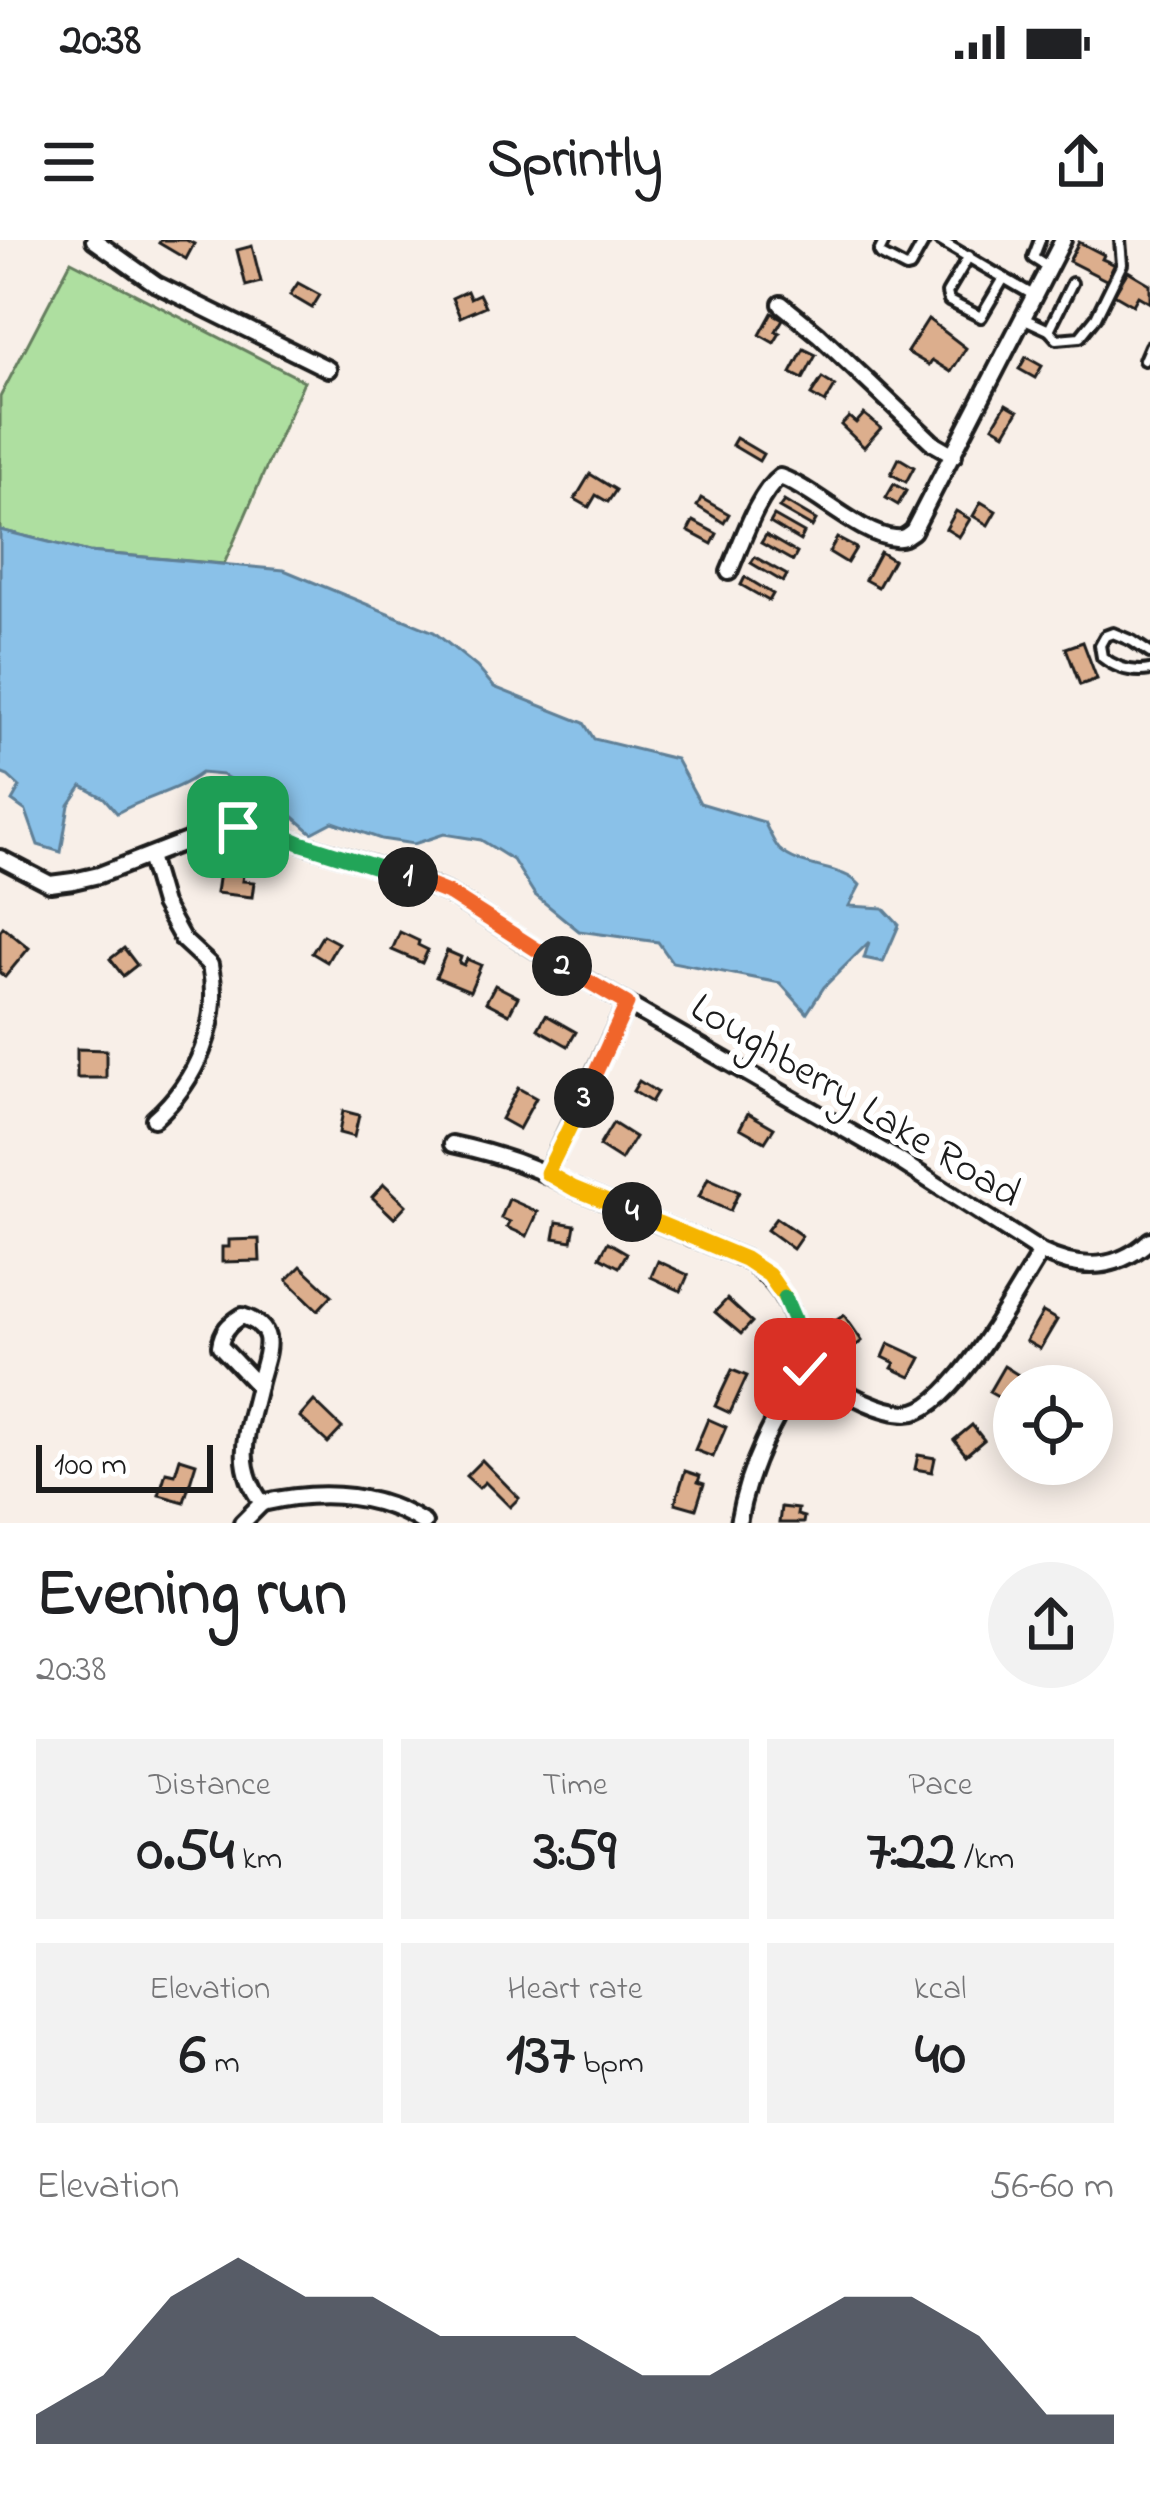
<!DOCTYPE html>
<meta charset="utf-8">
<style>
body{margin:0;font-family:"Indie Flower",sans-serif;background:#f2f2f2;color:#202124;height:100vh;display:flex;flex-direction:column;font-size:45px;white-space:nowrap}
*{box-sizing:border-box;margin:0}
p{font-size:39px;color:#757577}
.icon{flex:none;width:66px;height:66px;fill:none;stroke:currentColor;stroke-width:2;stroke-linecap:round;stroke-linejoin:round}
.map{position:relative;height:1283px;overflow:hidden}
.panel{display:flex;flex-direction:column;background:#fff;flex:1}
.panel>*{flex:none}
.fabs{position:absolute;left:993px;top:1125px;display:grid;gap:24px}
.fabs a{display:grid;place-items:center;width:120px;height:120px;border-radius:50%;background:#fff;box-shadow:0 6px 30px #0003;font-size:60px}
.scale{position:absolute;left:36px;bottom:30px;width:177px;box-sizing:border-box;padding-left:12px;border:6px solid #1c1c1c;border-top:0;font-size:33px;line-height:42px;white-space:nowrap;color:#1c1c1c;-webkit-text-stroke:9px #fff;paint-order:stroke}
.pin{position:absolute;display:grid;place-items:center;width:102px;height:102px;color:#fff;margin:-51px;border-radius:24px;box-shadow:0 6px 18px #0006}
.km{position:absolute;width:60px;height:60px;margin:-30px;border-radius:50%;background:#222;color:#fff;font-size:33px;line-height:60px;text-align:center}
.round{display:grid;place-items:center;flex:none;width:126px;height:126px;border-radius:63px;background:#f2f2f2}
.overview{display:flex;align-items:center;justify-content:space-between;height:204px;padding:0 36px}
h1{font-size:66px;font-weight:700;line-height:90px}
.metrics{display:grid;grid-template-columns:repeat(3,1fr);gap:18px;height:204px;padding:12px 36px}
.metrics div{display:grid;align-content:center;border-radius:0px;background:#f2f2f2;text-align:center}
.metrics b{font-size:60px;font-weight:700}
.metrics small{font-size:33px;font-weight:400}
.metrics p{font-size:33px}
.chart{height:336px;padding:24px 36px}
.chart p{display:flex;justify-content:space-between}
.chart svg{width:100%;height:216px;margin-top:12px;fill:#111827;opacity:.7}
.status{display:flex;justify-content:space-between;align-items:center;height:84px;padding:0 60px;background:#fff;direction:ltr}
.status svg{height:33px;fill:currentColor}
header{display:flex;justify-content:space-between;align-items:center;height:156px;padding:0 36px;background:#fff;font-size:54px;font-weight:700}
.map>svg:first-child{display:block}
</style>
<div class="status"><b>20:38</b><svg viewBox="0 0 49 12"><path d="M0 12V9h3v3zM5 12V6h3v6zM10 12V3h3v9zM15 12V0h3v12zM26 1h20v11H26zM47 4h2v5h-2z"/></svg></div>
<header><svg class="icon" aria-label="menu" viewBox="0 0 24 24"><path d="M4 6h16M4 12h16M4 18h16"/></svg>Sprintly<svg class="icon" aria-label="share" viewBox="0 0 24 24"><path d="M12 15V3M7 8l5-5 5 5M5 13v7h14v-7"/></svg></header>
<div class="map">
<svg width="1150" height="1283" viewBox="0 0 1150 1283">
<rect width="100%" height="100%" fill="#f8efe8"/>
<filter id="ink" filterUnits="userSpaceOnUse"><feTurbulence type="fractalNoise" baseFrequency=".00833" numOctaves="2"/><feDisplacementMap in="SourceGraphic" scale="24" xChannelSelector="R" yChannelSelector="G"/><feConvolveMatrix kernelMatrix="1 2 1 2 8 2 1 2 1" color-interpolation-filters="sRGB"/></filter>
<g filter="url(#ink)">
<path fill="#aedfa0" stroke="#657e5e" stroke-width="3" d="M71 21 304 141 224 324 89 312 0 290V157Z"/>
<path fill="#8ac1e8" stroke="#5e7f96" stroke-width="3" d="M0 290 89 312 284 330 434 392 477 427 494 447 584 483 594 499 676 519 700 563 764 582C769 591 773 602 779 609 801 630 842 625 860 645L849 666 883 668 899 685 883 722 864 718 869 702 824 747 807 773 780 743 672 722 658 702 579 691 535 655 513 620 481 600 444 594 414 604 381 599 333 582 312 593 289 573 278 553 245 547 222 535 201 533C176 552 145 557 117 573L104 558 82 546 69 565 61 612 38 605 26 571 12 561 20 547 8 536 0 533Z"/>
<g fill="#dcae8d" stroke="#1c1c1c" stroke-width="3">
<path d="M161 0H186L194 4 186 19 159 3Z"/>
<path d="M1079 2 1104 15 1102 19 1116 25 1108 41 1069 21Z"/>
<path d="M252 6 261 42 246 46 237 10Z"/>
<path d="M1128 31 1150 44V63L1138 56 1133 65 1114 54Z"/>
<path d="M298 43 320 55 312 68 290 55Z"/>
<path d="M467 51 470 58 479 54 485 66 460 77 452 58Z"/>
<path d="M772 73 783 79 776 91 780 93 774 103 760 95Z"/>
<path d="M928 79 966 108 951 132 932 120 929 125 907 112Z"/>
<path d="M804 109 816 115 803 139 791 133Z"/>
<path d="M1026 117 1042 126 1035 138 1019 129Z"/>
<path d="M822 138 835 146 825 163 811 155Z"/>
<path d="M1006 164 1018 171 1005 193 993 186Z"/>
<path d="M864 174 881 188 864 207 841 185 849 177 856 183Z"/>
<path d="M736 198 763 214 759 221 732 205Z"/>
<path d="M899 218 914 227 906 242 891 234Z"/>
<path d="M590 234 616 250 608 262 596 255 589 267 575 259Z"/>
<path d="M894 244 906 251 898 265 886 258Z"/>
<path d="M701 258 729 274 724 283 697 266Z"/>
<path d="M784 261 816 280 812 287 779 268Z"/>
<path d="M981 262 996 271 988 285 973 276Z"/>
<path d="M956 271 970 279 959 297 946 289Z"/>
<path d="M774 276 804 293 800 301 770 283Z"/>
<path d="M693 281 717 294 712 304 688 291Z"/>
<path d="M766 295 797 313 793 321 761 303Z"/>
<path d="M837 298 856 308 847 323 829 312Z"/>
<path d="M880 312 893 320 878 347 865 340Z"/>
<path d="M755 317 787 335 783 342 751 323Z"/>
<path d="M745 337 773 354 769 361 741 345Z"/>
<path d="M1083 402 1097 439 1080 445 1066 408Z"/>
<path d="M219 632 243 635 242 641 254 642 252 657 216 653Z"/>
<path d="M3 687 29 708 5 737 0 733V691Z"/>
<path d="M400 692 419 701 418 705 428 710 422 723 392 710Z"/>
<path d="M323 695 338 703 327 722 312 713Z"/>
<path d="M124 708 137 725 123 736 110 719Z"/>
<path d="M447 711 461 717 459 723 464 725 467 719 481 725 470 751 436 737Z"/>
<path d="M495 745 518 757 509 774 486 762Z"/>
<path d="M546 775 576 792 568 806 538 789Z"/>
<path d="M77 809 106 810V838H77Z"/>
<path d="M639 841 657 852 651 862 633 851Z"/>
<path d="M518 848 536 858 519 889 501 879Z"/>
<path d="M343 871 359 875 354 897 339 893Z"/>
<path d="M748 873 774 888 765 902 740 888Z"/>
<path d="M613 883 635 897 621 920 599 906Z"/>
<path d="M708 938 739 952 730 971 699 957Z"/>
<path d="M384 944 406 965 394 978 372 957Z"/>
<path d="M509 959 538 972 527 996 507 987 510 982 501 978Z"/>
<path d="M776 978 802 996 793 1009 767 990Z"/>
<path d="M557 982 575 985 572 1001 554 998Z"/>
<path d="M259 999 260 1021 222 1022V1007H229V1000Z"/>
<path d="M608 1002 627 1013 619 1027 600 1017Z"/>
<path d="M658 1021 688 1035 681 1051 651 1037Z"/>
<path d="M301 1026 332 1055 318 1070 287 1040Z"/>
<path d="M727 1059 752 1082 741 1094 715 1072Z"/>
<path d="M1043 1072 1057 1080 1040 1109 1026 1101Z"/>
<path d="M844 1075 862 1101 849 1111 831 1084Z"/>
<path d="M889 1103 921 1118 911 1137 892 1128 895 1123 883 1117Z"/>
<path d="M1004 1126 1020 1136 1005 1161 989 1152Z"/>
<path d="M732 1130 747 1136 730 1173 715 1166Z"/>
<path d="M314 1161 342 1188 328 1203 300 1177Z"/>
<path d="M708 1179 726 1187 713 1217 695 1210Z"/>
<path d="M972 1185 984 1200 966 1215 954 1200Z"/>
<path d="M918 1215 935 1218 932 1232 915 1229Z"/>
<path d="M180 1218 196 1223 184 1262 159 1255 166 1232 175 1234Z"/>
<path d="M482 1220 519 1258 510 1267 485 1242 479 1248 466 1236Z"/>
<path d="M685 1231 700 1236 698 1242 704 1244 696 1269 675 1263Z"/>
<path d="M781 1267 798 1269 797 1275 804 1277 803 1283H779Z"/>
</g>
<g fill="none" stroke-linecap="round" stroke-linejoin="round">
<g stroke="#1c1c1c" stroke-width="16">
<g id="service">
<path d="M885 0 879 12 881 15 906 28 910 27 925 0"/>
<path d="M939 0 1033 55"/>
<path d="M1040 0 1033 18 1049 28"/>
<path d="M969 16 947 53 949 61 981 77 1004 38"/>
<path d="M1025 79 1049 90 1072 43"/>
<path d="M1049 90 1057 99 1080 97 1096 77 1122 24 1120 0"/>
<path d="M1144 120 1150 106"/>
<path d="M1150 413 1132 401 1113 393 1105 396 1100 405 1102 417C1116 428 1133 433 1150 430"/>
</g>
</g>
<g stroke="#1c1c1c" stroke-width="22">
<g id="minor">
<path d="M94 0 156 44 328 129"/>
<path d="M781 64 818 94 933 203 954 215"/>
<path d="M729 332C741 305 757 254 780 237 814 249 861 296 895 298 904 299 906 296 913 291L1063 0"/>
<path d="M149 616 163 664 183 700 210 725C222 782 197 841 154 879"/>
<path d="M0 618 50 644 73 641 99 635 215 590 263 587 300 603 407 636 450 654 533 708 627 764 895 918 1041 1012C1080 1031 1117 1031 1150 1000"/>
<path d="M452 904C495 913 535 926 573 948L745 1019C792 1051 793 1077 805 1129 773 1180 749 1223 738 1283"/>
<path d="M547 933 627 764"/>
<path d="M242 1076C282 1089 265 1114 258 1146L220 1106C222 1091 229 1084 242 1076Z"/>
<path d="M805 1129C833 1144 875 1173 907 1173 952 1173 1017 1049 1041 1012"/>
<path d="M258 1146C248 1191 232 1222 262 1263"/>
<path d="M262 1263C318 1250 374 1251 424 1283"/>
<path d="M242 1283 262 1263"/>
</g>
</g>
<use href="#service" stroke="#fff" stroke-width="8"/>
<use href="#minor" stroke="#fff" stroke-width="14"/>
</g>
</g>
<g fill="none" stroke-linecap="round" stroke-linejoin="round" filter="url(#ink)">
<g stroke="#fff" stroke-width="24">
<path id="split-1" d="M238 587H263L300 603 408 637"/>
</g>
<g stroke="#fff" stroke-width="24">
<path id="split-2" d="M408 637 450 654 562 726"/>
</g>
<g stroke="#fff" stroke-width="24">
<path id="split-3" d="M562 726 627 764 584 858"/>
</g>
<g stroke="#fff" stroke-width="24">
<path id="split-4" d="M584 858 547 933 573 948 632 972"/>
</g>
<g stroke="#fff" stroke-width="24">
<path id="split-5" d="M632 972 745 1019 769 1035 785 1058"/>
</g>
<g stroke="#fff" stroke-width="24">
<path id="split-6" d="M785 1058 794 1079 805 1129"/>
</g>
<use href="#split-1" stroke="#22a559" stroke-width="15"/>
<use href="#split-2" stroke="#f0652b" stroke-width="15"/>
<use href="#split-3" stroke="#f0652b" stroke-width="15"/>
<use href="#split-4" stroke="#f5b400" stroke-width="15"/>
<use href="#split-5" stroke="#f5b400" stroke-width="15"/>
<use href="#split-6" stroke="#22a559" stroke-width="15"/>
</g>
<g text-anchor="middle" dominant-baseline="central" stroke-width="12" stroke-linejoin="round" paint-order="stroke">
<g font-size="42" fill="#1c1c1c" stroke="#fff">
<text transform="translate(855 862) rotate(31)">Loughberry Lake Road</text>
</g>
</g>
</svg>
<div class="fabs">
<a><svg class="icon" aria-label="locate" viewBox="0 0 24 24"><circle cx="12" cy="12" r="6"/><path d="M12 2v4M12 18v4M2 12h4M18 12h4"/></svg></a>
</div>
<div class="scale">100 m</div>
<div class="pin" style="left:238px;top:587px;background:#1e9e55"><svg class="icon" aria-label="arrive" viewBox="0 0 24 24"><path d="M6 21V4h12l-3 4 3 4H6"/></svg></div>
<div class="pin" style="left:805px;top:1129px;background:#d93025"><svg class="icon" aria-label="check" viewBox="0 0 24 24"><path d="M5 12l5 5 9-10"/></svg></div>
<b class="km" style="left:408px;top:637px">1</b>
<b class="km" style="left:562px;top:726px">2</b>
<b class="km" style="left:584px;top:858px">3</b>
<b class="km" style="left:632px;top:972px">4</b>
</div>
<section class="panel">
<div class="overview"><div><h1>Evening run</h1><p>20:38</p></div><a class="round"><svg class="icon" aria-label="share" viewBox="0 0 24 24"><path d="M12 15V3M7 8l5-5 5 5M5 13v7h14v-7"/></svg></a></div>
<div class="metrics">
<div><p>Distance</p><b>0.54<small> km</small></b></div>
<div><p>Time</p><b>3:59</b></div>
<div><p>Pace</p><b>7:22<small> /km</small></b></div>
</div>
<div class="metrics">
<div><p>Elevation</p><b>6<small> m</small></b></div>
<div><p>Heart rate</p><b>137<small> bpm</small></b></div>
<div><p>kcal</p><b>40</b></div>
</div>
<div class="chart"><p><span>Elevation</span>56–60 m</p>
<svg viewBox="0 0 160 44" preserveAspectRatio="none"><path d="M0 44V38L10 30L20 14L30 6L40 14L50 14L60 22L70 22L80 22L90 30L100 30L110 22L120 14L130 14L140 22L150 38L160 38V44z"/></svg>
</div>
</section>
